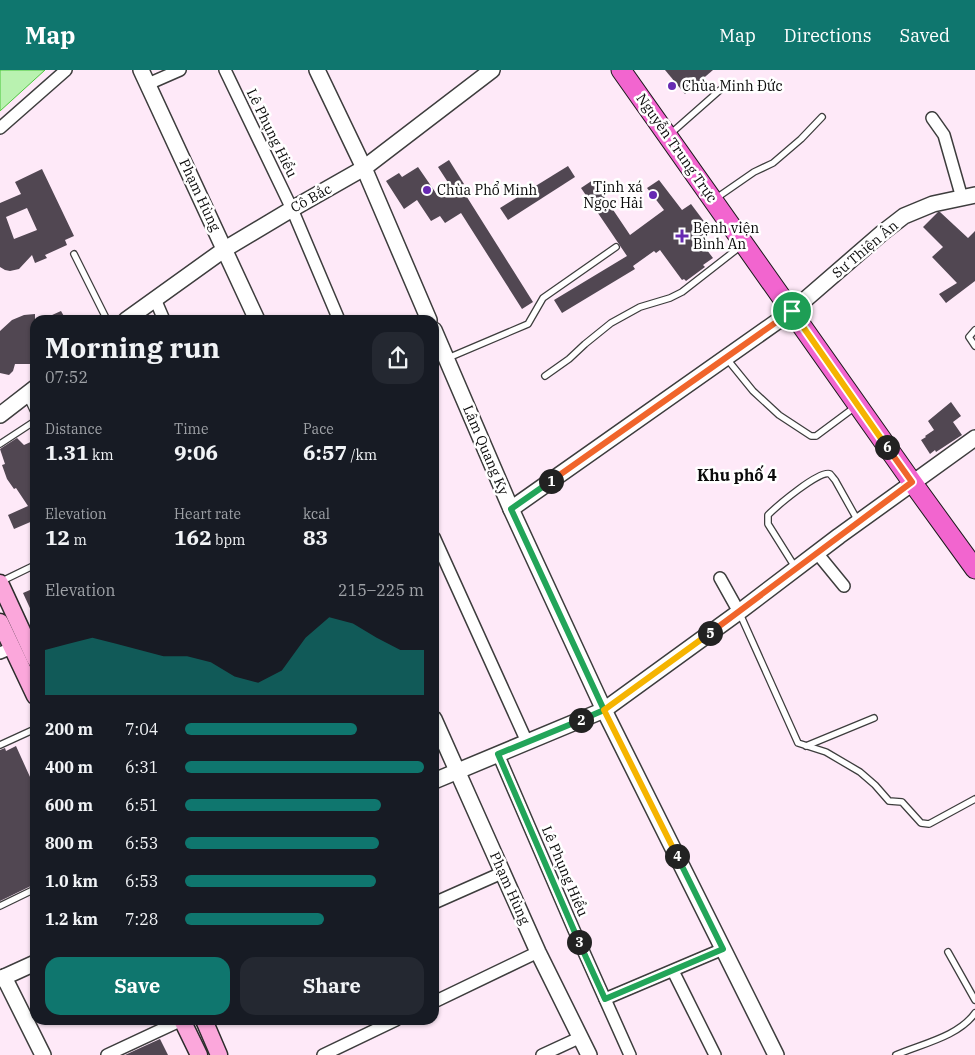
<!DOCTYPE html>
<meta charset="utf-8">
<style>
body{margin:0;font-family:"IBM Plex Serif",serif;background:#242831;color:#f1f3f6;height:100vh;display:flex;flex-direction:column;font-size:19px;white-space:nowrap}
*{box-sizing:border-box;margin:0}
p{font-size:16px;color:#9ea1a6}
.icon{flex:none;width:28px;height:28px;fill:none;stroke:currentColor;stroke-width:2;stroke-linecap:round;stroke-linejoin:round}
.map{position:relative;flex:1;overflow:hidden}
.details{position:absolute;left:30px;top:245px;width:409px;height:710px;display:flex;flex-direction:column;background:#171b24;border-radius:15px;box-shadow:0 1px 4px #0004}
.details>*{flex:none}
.pin{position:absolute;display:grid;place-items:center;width:42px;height:42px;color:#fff;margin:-21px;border:2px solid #fff;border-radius:50%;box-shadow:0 1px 5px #0007}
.km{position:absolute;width:25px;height:25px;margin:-12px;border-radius:50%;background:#222;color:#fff;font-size:14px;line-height:25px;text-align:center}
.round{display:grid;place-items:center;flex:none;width:52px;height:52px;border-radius:15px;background:#242831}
.overview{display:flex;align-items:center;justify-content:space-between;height:85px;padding:0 15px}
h1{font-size:28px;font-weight:800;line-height:38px}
.metrics{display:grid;grid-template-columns:repeat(3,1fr);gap:8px;height:85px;padding:5px 15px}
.metrics div{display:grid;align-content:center}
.metrics b{font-size:21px;font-weight:800}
.metrics small{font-size:14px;font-weight:400}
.metrics p{font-size:14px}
.chart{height:140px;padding:10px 15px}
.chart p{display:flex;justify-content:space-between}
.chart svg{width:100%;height:90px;margin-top:5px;fill:#0f766e;opacity:.7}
.button{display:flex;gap:10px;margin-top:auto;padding:10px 15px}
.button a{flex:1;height:58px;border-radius:15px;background:#0f766e;color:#fff;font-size:20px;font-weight:800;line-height:58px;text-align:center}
.button a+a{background:#242831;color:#f1f3f6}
ul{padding:0 15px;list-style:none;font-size:16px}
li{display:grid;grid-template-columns:80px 60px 1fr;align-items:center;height:38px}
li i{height:12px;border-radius:6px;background:#0f766e}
header{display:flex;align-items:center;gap:30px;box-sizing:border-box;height:70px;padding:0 25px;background:#0f766e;color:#fff}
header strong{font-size:24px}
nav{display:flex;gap:28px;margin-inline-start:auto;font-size:18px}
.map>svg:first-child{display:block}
</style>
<header>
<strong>Map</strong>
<nav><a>Map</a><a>Directions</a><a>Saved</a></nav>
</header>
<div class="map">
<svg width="975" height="985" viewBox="0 0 975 985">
<rect width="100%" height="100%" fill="#fee9f8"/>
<path fill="#b9f2b0" stroke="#4ac63b" d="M0 0H45L0 41Z"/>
<g fill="#514752" fill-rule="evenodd">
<path d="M665 0H713L685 24Z"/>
<path d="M449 90 464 114 460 116 533 232 522 239 461 143 445 153 440 146 431 151 417 130 404 139 386 111 399 103 402 107 418 97 438 126 451 117 438 97Z"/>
<path d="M568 96 575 107 508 150 500 138Z"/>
<path d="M42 99 74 166 65 170 67 175 45 185 47 188 35 193 32 185 19 199 10 201 5 200 0 197V133L21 124 15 112ZM27 138 37 160 14 169 6 147Z"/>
<path d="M593 110 630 165 664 140 647 118 659 110 682 140 691 134 712 162 700 171 713 188 703 195 705 197 686 211 684 209 682 210 660 180 656 183 654 181 633 196 635 199 562 243 554 230 627 186 581 118Z"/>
<path d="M938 142H940L968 168 975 161V211L946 233 939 224 957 213 932 187 943 177 923 157Z"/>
<path d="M61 241 66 250H41Z"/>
<path d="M35 244V292L31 294H15L13 301 9 305 0 303V261L12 250 24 245Z"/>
<path d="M951 332 961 346 953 352 962 365 936 382 935 380 930 384 921 370 926 367 925 366 934 360 928 351Z"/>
<path d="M17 368 24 375 35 370V450L14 459 8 445 28 436 16 418 14 419 7 409 2 395 5 394 0 379Z"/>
<path d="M30 520 35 531V549L23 523Z"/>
<path d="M16 676 35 718V814L0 831V680L5 678 6 681Z"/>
<path d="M160 969 168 985H125L138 979Z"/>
</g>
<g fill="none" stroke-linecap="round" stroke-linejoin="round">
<g stroke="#3d3d3d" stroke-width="8">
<g id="service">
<path d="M669 65 720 20"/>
<path d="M715 129 754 102 773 93 801 69 822 47"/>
<path d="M74 184 107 250"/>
<path d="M975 260 969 267 975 276"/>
<path d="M448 288 528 254 543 228 616 177"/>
<path d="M727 289 753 321 779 345 811 366H816L855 337"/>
<path d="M545 306 569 289 585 274 611 253 640 237 670 228 682 222 741 176"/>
<path d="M27 327 35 344"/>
<path d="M0 374 35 351"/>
<path d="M795 497 768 454V445C776 437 820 399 830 404 831 405 834 409 835 410L858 451"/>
<path d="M0 512 35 495"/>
<path d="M740 544 798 673 826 682 860 702 875 715 889 731 902 732 921 753 929 754 975 729"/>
<path d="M0 675 35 659"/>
<path d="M806 676 874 648"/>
<path d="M0 836 35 819"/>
<path d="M948 882 975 930"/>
<path d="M896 985C921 974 958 967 975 943"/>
</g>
</g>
<g stroke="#3d3d3d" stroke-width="14">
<g id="minor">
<path d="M225 0 292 139 339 250"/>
<path d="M148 14 180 0"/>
<path d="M932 48 944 65 962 128"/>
<path d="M0 58 66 0"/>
<path d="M155 229 164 250"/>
<path d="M434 467 527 672"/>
<path d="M817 483 844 516"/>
<path d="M720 508 739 542"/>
<path d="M0 583 12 578"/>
<path d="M498 684 574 860 630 985"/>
<path d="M434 833 504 802"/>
<path d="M673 901 715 985"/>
<path d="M605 929 723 879"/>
<path d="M434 932 538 882"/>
<path d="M107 985 182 950"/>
<path d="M323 985 396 950"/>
<path d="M542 985 581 967"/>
</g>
</g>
<g stroke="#3d3d3d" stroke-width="18">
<g id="tertiary">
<path d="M141 0 257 250"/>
<path d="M317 0 364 98 429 250"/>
<path d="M126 250 225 179 292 139 364 98 492 0"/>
<path d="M434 260 511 439 604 640 776 985"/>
<path d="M0 345 35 318"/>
<path d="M511 439 792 241 882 163 904 146 933 134 975 125"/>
<path d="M434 649 538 882 589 985"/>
<path d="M434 711 604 640 739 542 839 466 975 368"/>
<path d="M4 907 43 985"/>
<path d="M0 909 35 893"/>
</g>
</g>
<g stroke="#2c2c2c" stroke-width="19">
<g id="secondary">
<path d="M0 513 35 589"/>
<path d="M0 552 35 626"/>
<path d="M182 950 199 985"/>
<path d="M204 950 219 985"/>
</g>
</g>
<g stroke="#1b1b1b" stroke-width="21">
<path id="primary" d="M621 0 912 412 975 499"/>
</g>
<use href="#service" stroke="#fff" stroke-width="5.5"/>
<use href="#minor" stroke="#fff" stroke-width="11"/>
<use href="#tertiary" stroke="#fff" stroke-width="15"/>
<use href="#secondary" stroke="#fba7db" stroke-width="16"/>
<use href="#primary" stroke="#f265cf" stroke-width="19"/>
</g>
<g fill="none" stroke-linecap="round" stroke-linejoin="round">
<g stroke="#fff" stroke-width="10">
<path id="split-1" d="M551 411 792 241"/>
</g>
<g stroke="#fff" stroke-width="10">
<path id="split-2" d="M551 411 511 439 604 640 581 650"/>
</g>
<g stroke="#fff" stroke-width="10">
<path id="split-3" d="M579 872 498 684 581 650"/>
</g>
<g stroke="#fff" stroke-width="10">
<path id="split-4" d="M579 872 605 929 723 879 677 786"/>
</g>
<g stroke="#fff" stroke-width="10">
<path id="split-5" d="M677 786 604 640 710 563"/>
</g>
<g stroke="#fff" stroke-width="10">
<path id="split-6" d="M710 563 912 412 887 377"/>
</g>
<g stroke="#fff" stroke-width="10">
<path id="split-7" d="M792 241 887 377"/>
</g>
<use href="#split-1" stroke="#f0652b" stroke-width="6"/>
<use href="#split-2" stroke="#22a559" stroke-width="6"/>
<use href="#split-3" stroke="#22a559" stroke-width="6"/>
<use href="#split-4" stroke="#22a559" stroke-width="6"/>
<use href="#split-5" stroke="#f5b400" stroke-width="6"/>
<use href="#split-6" stroke="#f0652b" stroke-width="6"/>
<use href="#split-7" stroke="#f5b400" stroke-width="6"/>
</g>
<g fill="#672ab2" stroke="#fff" stroke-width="2">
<circle cx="672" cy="16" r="5"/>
<circle cx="427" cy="120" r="5"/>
<circle cx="653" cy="125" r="5"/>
<path d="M679.5 158.5h5v5h5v5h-5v5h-5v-5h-5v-5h5z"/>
</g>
<g text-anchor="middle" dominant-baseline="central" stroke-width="5" stroke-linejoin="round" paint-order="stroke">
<g font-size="14" fill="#0a0a0a" stroke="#fff" text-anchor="start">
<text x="682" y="16">Chùa Minh Đức</text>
<text x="643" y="117" text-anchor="end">Tịnh xá<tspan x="643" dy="16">Ngọc Hải</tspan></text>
<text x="437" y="120">Chùa Phổ Minh</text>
<text x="693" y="158">Bệnh viện<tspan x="693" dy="16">Bình An</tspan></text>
</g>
<g font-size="14" fill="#0a0a0a" stroke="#fff">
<text transform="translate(272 63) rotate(64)">Lê Phụng Hiểu</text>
<text transform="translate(677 78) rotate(55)">Nguyễn Trung Trực</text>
<text transform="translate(200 125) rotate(65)">Phạm Hùng</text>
<text transform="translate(311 128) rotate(-29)">Cô Bắc</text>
<text transform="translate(865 179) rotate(-40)">Sư Thiện Ân</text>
<text transform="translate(486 380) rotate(67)">Lâm Quang Ky</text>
<text transform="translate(565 801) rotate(67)">Lê Phụng Hiểu</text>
<text transform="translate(510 818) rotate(66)">Phạm Hùng</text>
</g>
<g font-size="16" font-weight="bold" fill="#0a0a0a" stroke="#fff">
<text x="737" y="405">Khu phố 4</text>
</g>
</g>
</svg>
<div class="pin" style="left:792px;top:241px;background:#1e9e55"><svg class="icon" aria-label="arrive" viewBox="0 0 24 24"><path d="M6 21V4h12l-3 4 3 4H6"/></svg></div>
<b class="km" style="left:551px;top:411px">1</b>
<b class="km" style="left:581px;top:650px">2</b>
<b class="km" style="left:579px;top:872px">3</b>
<b class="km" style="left:677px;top:786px">4</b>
<b class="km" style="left:710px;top:563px">5</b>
<b class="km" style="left:887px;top:377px">6</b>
<section class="details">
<div class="overview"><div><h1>Morning run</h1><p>07:52</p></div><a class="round"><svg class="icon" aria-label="share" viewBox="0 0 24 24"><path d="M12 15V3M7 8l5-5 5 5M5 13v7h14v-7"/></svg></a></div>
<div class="metrics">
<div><p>Distance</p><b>1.31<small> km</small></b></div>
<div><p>Time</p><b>9:06</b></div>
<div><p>Pace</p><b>6:57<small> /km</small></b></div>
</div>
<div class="metrics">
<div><p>Elevation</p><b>12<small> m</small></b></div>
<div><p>Heart rate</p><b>162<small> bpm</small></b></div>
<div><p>kcal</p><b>83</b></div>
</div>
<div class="chart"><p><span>Elevation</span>215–225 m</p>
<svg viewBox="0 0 160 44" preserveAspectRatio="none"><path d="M0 44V22L10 19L20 16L30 19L40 22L50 25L60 25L70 28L80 35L90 38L100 32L110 16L120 6L130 9L140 16L150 22L160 22V44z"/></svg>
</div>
<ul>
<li><b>200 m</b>7:04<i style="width:72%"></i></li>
<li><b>400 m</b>6:31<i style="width:100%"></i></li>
<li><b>600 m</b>6:51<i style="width:82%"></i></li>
<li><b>800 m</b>6:53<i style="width:81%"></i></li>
<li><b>1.0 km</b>6:53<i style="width:80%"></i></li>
<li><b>1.2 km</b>7:28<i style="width:58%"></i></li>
</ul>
<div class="button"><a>Save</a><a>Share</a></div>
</section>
</div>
